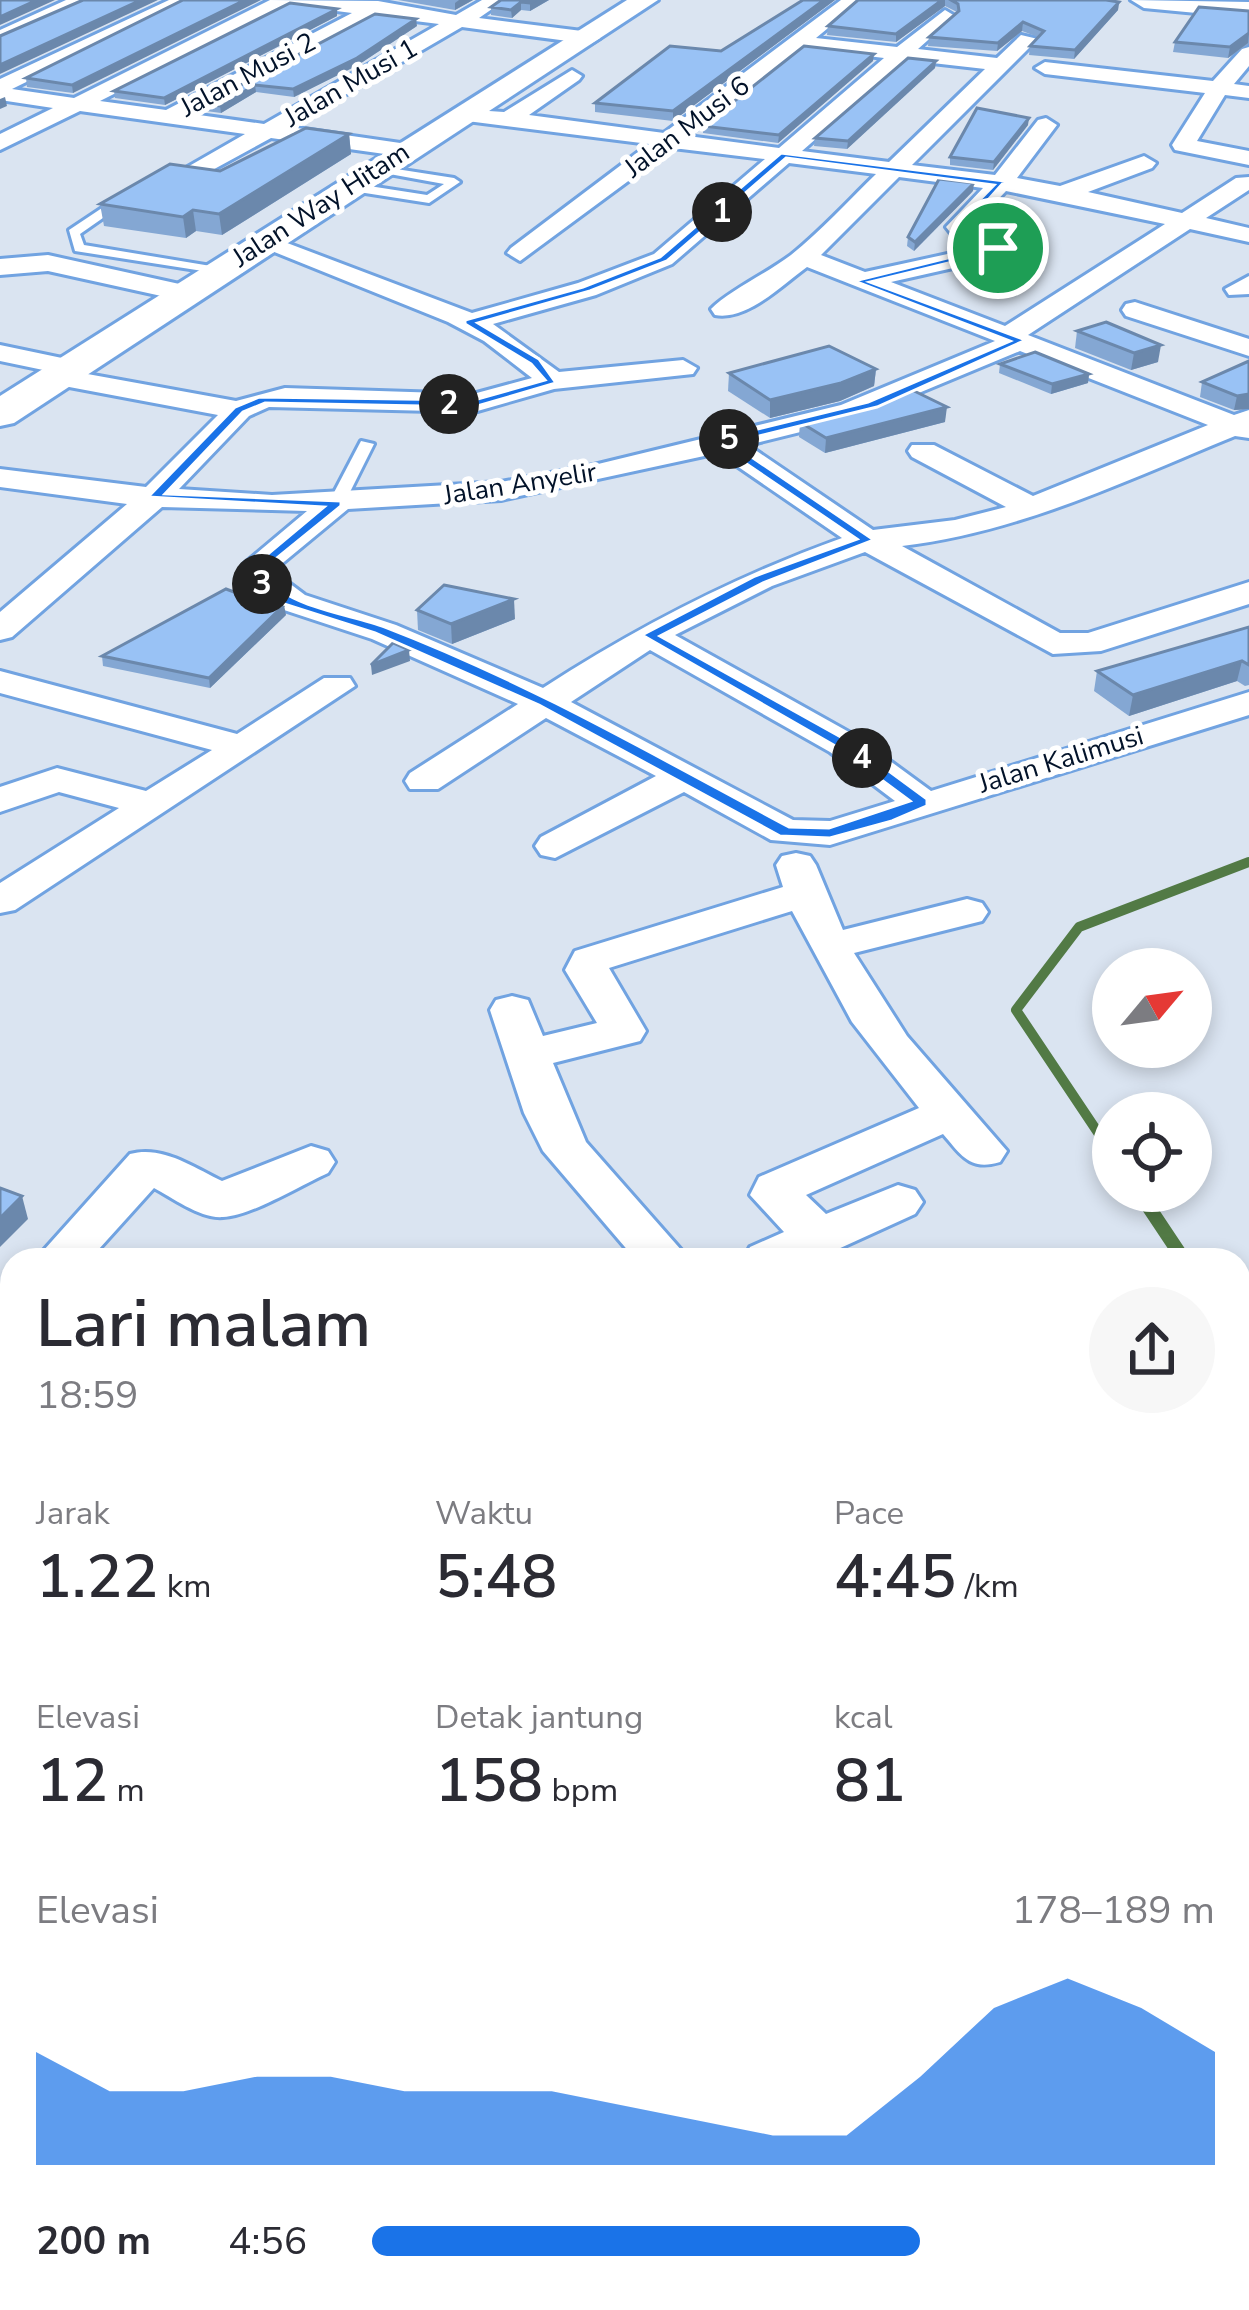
<!DOCTYPE html>
<html lang="id">
<meta charset="utf-8">
<style>
body{margin:0;font-family:"Nunito Sans",sans-serif;background:#f7f7f7;color:#2b2b33;height:100vh;display:flex;flex-direction:column;font-size:45px;white-space:nowrap}
*{box-sizing:border-box;margin:0}
p{font-size:39px;color:#7c7c81}
.icon{flex:none;width:66px;height:66px;fill:none;stroke:currentColor;stroke-width:2;stroke-linecap:round;stroke-linejoin:round}
.map{position:relative;flex:1;overflow:hidden}
.drawer{position:absolute;left:0px;top:1248px;width:1251px;height:1062px;display:flex;flex-direction:column;background:#fff;border-radius:36px 36px 0 0;box-shadow:0 6px 18px #0003}
.drawer>*{flex:none}
.needle{width:78px;rotate:61deg}
.controls{position:absolute;left:1092px;top:948px;display:grid;gap:24px}
.controls a{display:grid;place-items:center;width:120px;height:120px;border-radius:50%;background:#fff;box-shadow:0 6px 18px #0003;font-size:60px}
.pin{position:absolute;display:grid;place-items:center;width:102px;height:102px;color:#fff;margin:-51px;border:6px solid #fff;border-radius:50%;box-shadow:0 3px 12px #0007}
.km{position:absolute;width:60px;height:60px;margin:-30px;border-radius:50%;background:#222;color:#fff;font-size:33px;line-height:60px;text-align:center}
.round{display:grid;place-items:center;flex:none;width:126px;height:126px;border-radius:63px;background:#f7f7f7}
.summary{display:flex;align-items:center;justify-content:space-between;height:204px;padding:0 36px}
h1{font-size:66px;font-weight:600;line-height:90px}
.stats{display:grid;grid-template-columns:repeat(3,1fr);gap:18px;height:204px;padding:12px 36px}
.stats div{display:grid;align-content:center}
.stats b{font-size:60px;font-weight:600}
.stats small{font-size:33px;font-weight:400}
.stats p{font-size:33px}
.chart{height:336px;padding:24px 36px}
.chart p{display:flex;justify-content:space-between}
.chart svg{width:100%;height:216px;margin-top:12px;fill:#1a73e8;opacity:.7}
ul{padding:0 36px;list-style:none;font-size:39px}
li{display:grid;grid-template-columns:192px 144px 1fr;align-items:center;height:90px}
li i{height:30px;border-radius:15px;background:#1a73e8}
.map>svg:first-child{display:block}
</style>
<div class="map">
<svg width="1249" height="2310" viewBox="0 0 1249 2310">
<rect width="100%" height="100%" fill="#dae4f1"/>
<path fill="#c4dbf7" d="M0 2187 12 2192V2298H245L271 2310H0Z"/>
<g fill="none" stroke-linecap="round" stroke-linejoin="round">
<path stroke="#527a45" stroke-width="10" d="M1113 1155 1016 1010 1079 927 1249 862"/>
<g stroke="#527a45" stroke-width="14">
<path d="M1138 1191 1184 1260"/>
<path d="M1239 1299 1249 1306"/>
<path d="M1239 1531 1249 1505"/>
</g>
<path stroke="#527a45" stroke-width="16" d="M1239 2232 1249 2245"/>
<g stroke="#71a3e1" stroke-width="6">
<g id="lane">
<path d="M377 166 454 178 460 182 429 203 346 190 350 183 427 195 444 184 373 171Z"/>
<path d="M129 190 133 197 80 234 84 245 217 267 223 271 222 274 75 251 69 230Z"/>
<path d="M361 441 374 444 344 504 330 507 328 504Z"/>
<path d="M12 1824V1866L0 1871V1829Z"/>
</g>
</g>
<g stroke="#71a3e1" stroke-width="6">
<g id="street">
<path d="M66 0H91L0 43V30Z"/>
<path d="M169 0H193L12 89 74 98 270 0 378 1 456 15 482 0H505L479 18 590 32 600 38 590 44 462 27 290 127 414 145 417 150 406 157 271 138 185 185 173 178 177 173 245 134 80 111 0 150V134L53 108 0 100V79ZM290 5 352 13 166 110 100 101ZM375 16 439 24 264 124 192 114Z"/>
<path d="M841 0H862L816 38 897 47 945 10 955 16 918 49 997 58 1021 35 1038 39 912 165 995 175 1038 120 1046 118 1057 125 1017 178 1060 186 1144 156 1156 163 1152 168 1088 192 1182 213 1236 178 1249 177V190L1206 218 1249 228V242L1190 229 1028 335 1234 415 1249 410V438L1235 436C1125 481 1020 532 902 546L1060 633H1088L1249 582V604L1101 651 1053 654 865 552 772 586 675 635 856 736 931 791 1249 692V715L830 845 771 840 684 792 555 858 541 855 535 846 541 837 656 776 546 718 438 789H410L405 781 410 773 518 704 372 639 281 609 252 590 239 571 244 564 307 511 162 507 12 637 0 640V612L127 504 0 487V469L146 487 218 415 48 383 44 377 48 371 0 361V345L81 362 85 368 82 373 236 401 285 388 473 394 532 378 484 341 448 322 252 243 265 235 274 238 472 313 578 283 654 254 765 159 673 148 520 261 507 253 511 248 649 144 467 121 459 119V109L504 112 572 70 582 76 579 80 529 115 664 133ZM802 48 884 58 779 148 688 136ZM906 60 985 69 889 162 802 151ZM789 163 876 174C848 201 821 231 791 255 769 272 727 292 711 309L715 315C747 321 782 285 807 267L995 341 841 405 594 465 501 482 272 495 179 489 249 416 269 407 474 412 554 389 693 374 697 368 683 360 559 372 493 324 596 295 672 264ZM899 177 983 188 946 227 957 241 975 248 865 272 821 255ZM1006 191 1165 224 1005 326 891 282 1015 254 1019 249 1015 244 972 227ZM1020 351 1208 425 1033 496 934 445H912L908 451 912 457 1006 507 955 520 873 530 748 445 861 417ZM718 453 842 538C734 577 639 626 543 688L396 625 305 595 273 571 348 509 501 500ZM650 650 830 752 895 801 830 821 793 820 571 702Z"/>
<path d="M1249 47V66L1234 84 1249 86V98L1225 95 1197 141 1249 151V165L1175 150 1172 145 1205 93 1045 74 1035 68 1045 62 1213 81 1242 49Z"/>
<path d="M48 255 193 287 197 293 184 301 48 271 0 275V259Z"/>
<path d="M1249 276V294L1229 295 1225 289Z"/>
<path d="M1135 302 1249 339V356L1126 316 1122 310 1126 304Z"/>
<path d="M0 671 237 734 324 678H350L355 686 15 910 0 913V883L119 808 59 792 0 812V787L57 768 146 791 212 750 0 693Z"/>
<path d="M796 853 810 856 816 865 843 930 967 899 982 903 988 912 982 921 854 953 907 1036 1007 1151 1000 1162C970 1171 962 1156 943 1134L806 1195 826 1214 898 1185 915 1190 923 1202 915 1214 814 1260H743L750 1247 784 1232 750 1195 759 1177 919 1108 852 1022 792 911 609 968 646 1031 640 1041 553 1063 586 1142 690 1260H636L543 1151 524 1113 490 1010 496 1000 512 996 528 1000 543 1036 597 1023 565 970 575 951 783 887 776 865 782 856Z"/>
<path d="M311 1146 328 1151 335 1162 328 1173C301 1185 251 1216 223 1217 201 1219 173 1198 154 1188L89 1260H35L130 1154C162 1145 193 1167 222 1181Z"/>
<path d="M12 1292V1339L0 1343V1296Z"/>
<path d="M1070 2298H1146L1145 2310H1067Z"/>
</g>
</g>
<g stroke="#71a3e1" stroke-width="6">
<g id="secondary">
<path d="M627 0H658L14 423 0 426V396Z"/>
<path d="M1131 0 1249 2V18L1144 8Z"/>
</g>
</g>
<g stroke="#71a3e1" stroke-width="6">
<g id="highway">
<path d="M0 1918 12 1923V2013L0 2008Z"/>
<path d="M0 2012 12 2017V2113L0 2108Z"/>
<path d="M533 2298H665L670 2310H538Z"/>
<path d="M822 2298H954L959 2310H827Z"/>
</g>
</g>
<use href="#lane" fill="#fff" fill-rule="evenodd"/>
<use href="#street" fill="#fff" fill-rule="evenodd"/>
<use href="#secondary" fill="#fff" fill-rule="evenodd"/>
<use href="#highway" fill="#fff" fill-rule="evenodd"/>
</g>
<g fill="#84a7d3">
<path d="M183 0 73 93 27 87 26 78Z"/>
<path d="M398 0H473L455 10Z"/>
<path d="M501 0H549L530 11 521 10 512 18 491 15V7Z"/>
<path d="M803 0H835L673 121 595 112V103L721 51Z"/>
<path d="M858 0H1106L1119 2 1118 10 1074 59 1029 55 1030 46 1038 37 1022 31 997 51 928 46 929 37 957 12 945 6 896 42 827 35 828 26Z"/>
<path d="M337 9V16L165 105 115 98 114 91Z"/>
<path d="M1249 11V44L1228 58 1173 52 1175 42Z"/>
<path d="M417 26 358 65 294 97 256 92 221 113 206 111 205 104Z"/>
<path d="M873 61 778 143 703 133V126Z"/>
<path d="M936 61 935 68 847 149 814 146 815 138Z"/>
<path d="M1028 125 993 170 950 165V157Z"/>
<path d="M349 134 351 154 222 235 196 231 186 238 104 226 100 204Z"/>
<path d="M973 191 914 251 907 246 908 237Z"/>
<path d="M1077 331 1158 362 1131 370 1075 348Z"/>
<path d="M1249 361V409L1234 410 1200 397 1202 382Z"/>
<path d="M1000 364 1089 374 1088 383 1051 394 999 373Z"/>
<path d="M876 369 874 386 840 401 770 418 728 391 729 373Z"/>
<path d="M800 422H945L825 453 799 437Z"/>
<path d="M417 610 515 619 452 644 418 630Z"/>
<path d="M286 615 210 688 103 666 102 656Z"/>
<path d="M1249 627V685L1245 686 1237 681 1129 716 1094 691 1097 671Z"/>
<path d="M0 1439 12 1443V1628L0 1623Z"/>
</g>
<g fill="#6b88ac">
<path d="M37 0H55L0 25V17Z"/>
<path d="M141 0H158L0 74V65Z"/>
<path d="M245 0H261L73 93 72 85Z"/>
<path d="M459 0H473L455 10V3Z"/>
<path d="M536 0H549L530 11V3Z"/>
<path d="M824 0H835L673 121V111Z"/>
<path d="M942 0H945V6L896 42V34Z"/>
<path d="M521 2V10L512 18 511 10Z"/>
<path d="M1119 2 1118 10 1074 59 1075 50Z"/>
<path d="M337 9V16L165 105 164 98Z"/>
<path d="M416 19 417 26 358 65 294 97 293 89Z"/>
<path d="M1023 22 1022 31 997 51 998 43Z"/>
<path d="M1249 33 1248 43 1228 58 1230 47Z"/>
<path d="M874 54 873 61 778 143 779 135Z"/>
<path d="M936 61 935 68 847 149 848 141Z"/>
<path d="M255 85 256 92 221 113 220 106Z"/>
<path d="M5 97 7 106 0 109V99Z"/>
<path d="M1029 118 1028 125 993 170 994 162Z"/>
<path d="M349 134 351 154 222 235 219 214Z"/>
<path d="M974 183 973 191 914 251 915 242Z"/>
<path d="M193 210 196 231 186 238 183 217Z"/>
<path d="M1161 345 1158 362 1131 370 1134 353Z"/>
<path d="M876 369 874 386 840 401 770 418V400Z"/>
<path d="M1089 374 1088 383 1051 394 1052 384Z"/>
<path d="M1249 394V409L1234 410 1237 396Z"/>
<path d="M947 407 945 422 825 453 826 438Z"/>
<path d="M514 599 515 619 452 644 451 624Z"/>
<path d="M284 605 286 615 210 688 209 678Z"/>
<path d="M409 650 410 661 372 675 371 665Z"/>
<path d="M1242 661 1237 681 1129 716 1133 695Z"/>
<path d="M22 1196 28 1219 0 1247V1218Z"/>
<path d="M12 1752V1786L0 1804V1770Z"/>
</g>
<g fill="#99c2f5" stroke="#6b88ac" stroke-width="3">
<path d="M0 0H37L0 17Z"/>
<path d="M83 0H141L0 65V36Z"/>
<path d="M183 0H245L72 85 26 78Z"/>
<path d="M501 0H536L530 3 521 2 511 10 491 7Z"/>
<path d="M803 0H824L673 111 595 103 670 46 721 51Z"/>
<path d="M858 0H942L896 34 828 26Z"/>
<path d="M951 0H1106L1119 2 1075 50 1030 46 1044 31 1023 22 998 43 929 37 959 11 958 4Z"/>
<path d="M290 3 337 9 164 98 114 91Z"/>
<path d="M1199 7 1249 11V33L1230 47 1175 42Z"/>
<path d="M375 14 416 19 357 58 293 89 255 85 220 106 205 104Z"/>
<path d="M804 46 874 54 779 135 703 126Z"/>
<path d="M908 58 936 61 848 141 815 138Z"/>
<path d="M977 108 1029 118 994 162 950 157Z"/>
<path d="M306 128 349 134 219 214 193 210 183 217 100 204 170 164 220 171Z"/>
<path d="M939 179 974 183 915 242 908 237Z"/>
<path d="M1106 322 1161 345 1134 353 1077 331Z"/>
<path d="M829 346 876 369 841 383 770 400 729 373Z"/>
<path d="M1035 352 1089 374 1052 384 1000 364Z"/>
<path d="M1249 361V394L1237 396 1202 382Z"/>
<path d="M908 388 947 407 826 438 800 422 863 407Z"/>
<path d="M248 583 284 605 209 678 102 656 226 589 234 592Z"/>
<path d="M444 585 514 599 451 624 417 610Z"/>
<path d="M1249 627V665L1242 661 1133 695 1097 671Z"/>
<path d="M393 643 409 650 371 665Z"/>
<path d="M0 1188 22 1196 0 1218Z"/>
<path d="M0 1439 12 1443V1600L0 1595Z"/>
<path d="M12 1674V1752L0 1770V1692Z"/>
</g>
<path fill="#1a73e8" stroke="#fff" stroke-width="3" fill-rule="evenodd" d="M781 153 1005 181 964 227 1002 246V250L870 282 1026 340 877 407 731 443 874 540 765 582 660 636 848 741 927 799V806L892 821 830 838 780 836 539 705 375 633 284 604 259 589 251 568 324 507 148 497 235 407 259 397 474 400 545 380 531 364 465 324V320L583 287 660 257ZM786 158 994 185 953 227 962 238 988 248 854 281 1010 341 868 402 717 439V444L857 539 755 576 642 635 837 747 910 801 829 828 789 827C656 756 526 681 385 627 348 613 283 608 263 571L267 566 341 506V501L165 494 243 412 265 403 474 407 556 383 539 359 478 323 590 291 667 261Z"/>
<g text-anchor="middle" dominant-baseline="central" stroke-width="10" stroke-linejoin="round" paint-order="stroke">
<g font-size="27" fill="#021229" stroke="#fff">
<text transform="translate(248 75) rotate(-28)">Jalan Musi 2</text>
<text transform="translate(351 83) rotate(-30)">Jalan Musi 1</text>
<text transform="translate(687 127) rotate(-37)">Jalan Musi 6</text>
<text transform="translate(321 205) rotate(-33)">Jalan Way Hitam</text>
<text transform="translate(520 484) rotate(-9)">Jalan Anyelir</text>
<text transform="translate(1061 760) rotate(-17)">Jalan Kalimusi</text>
</g>
</g>
</svg>
<div class="controls">
<a><svg class="needle" viewBox="-14 -14 28 28"><path d="M0-13l5 13h-10z" fill="#e53935"/><path d="M0 13l5-13h-10z" fill="#7c7c81"/></svg></a>
<a><svg class="icon" aria-label="locate" viewBox="0 0 24 24"><circle cx="12" cy="12" r="6"/><path d="M12 2v4M12 18v4M2 12h4M18 12h4"/></svg></a>
</div>
<div class="pin" style="left:998px;top:248px;background:#1e9e55"><svg class="icon" aria-label="arrive" viewBox="0 0 24 24"><path d="M6 21V4h12l-3 4 3 4H6"/></svg></div>
<b class="km" style="left:722px;top:212px">1</b>
<b class="km" style="left:449px;top:404px">2</b>
<b class="km" style="left:262px;top:584px">3</b>
<b class="km" style="left:862px;top:758px">4</b>
<b class="km" style="left:729px;top:439px">5</b>
<section class="drawer">
<div class="summary"><div><h1>Lari malam</h1><p>18:59</p></div><a class="round"><svg class="icon" aria-label="share" viewBox="0 0 24 24"><path d="M12 15V3M7 8l5-5 5 5M5 13v7h14v-7"/></svg></a></div>
<div class="stats">
<div><p>Jarak</p><b>1.22<small> km</small></b></div>
<div><p>Waktu</p><b>5:48</b></div>
<div><p>Pace</p><b>4:45<small> /km</small></b></div>
</div>
<div class="stats">
<div><p>Elevasi</p><b>12<small> m</small></b></div>
<div><p>Detak jantung</p><b>158<small> bpm</small></b></div>
<div><p>kcal</p><b>81</b></div>
</div>
<div class="chart"><p><span>Elevasi</span>178–189 m</p>
<svg viewBox="0 0 160 44" preserveAspectRatio="none"><path d="M0 44V21L10 29L20 29L30 26L40 26L50 29L60 29L70 29L80 32L90 35L100 38L110 38L120 26L130 12L140 6L150 12L160 21V44z"/></svg>
</div>
<ul>
<li><b>200 m</b>4:56<i style="width:65%"></i></li>
</ul>
</section>
</div>
